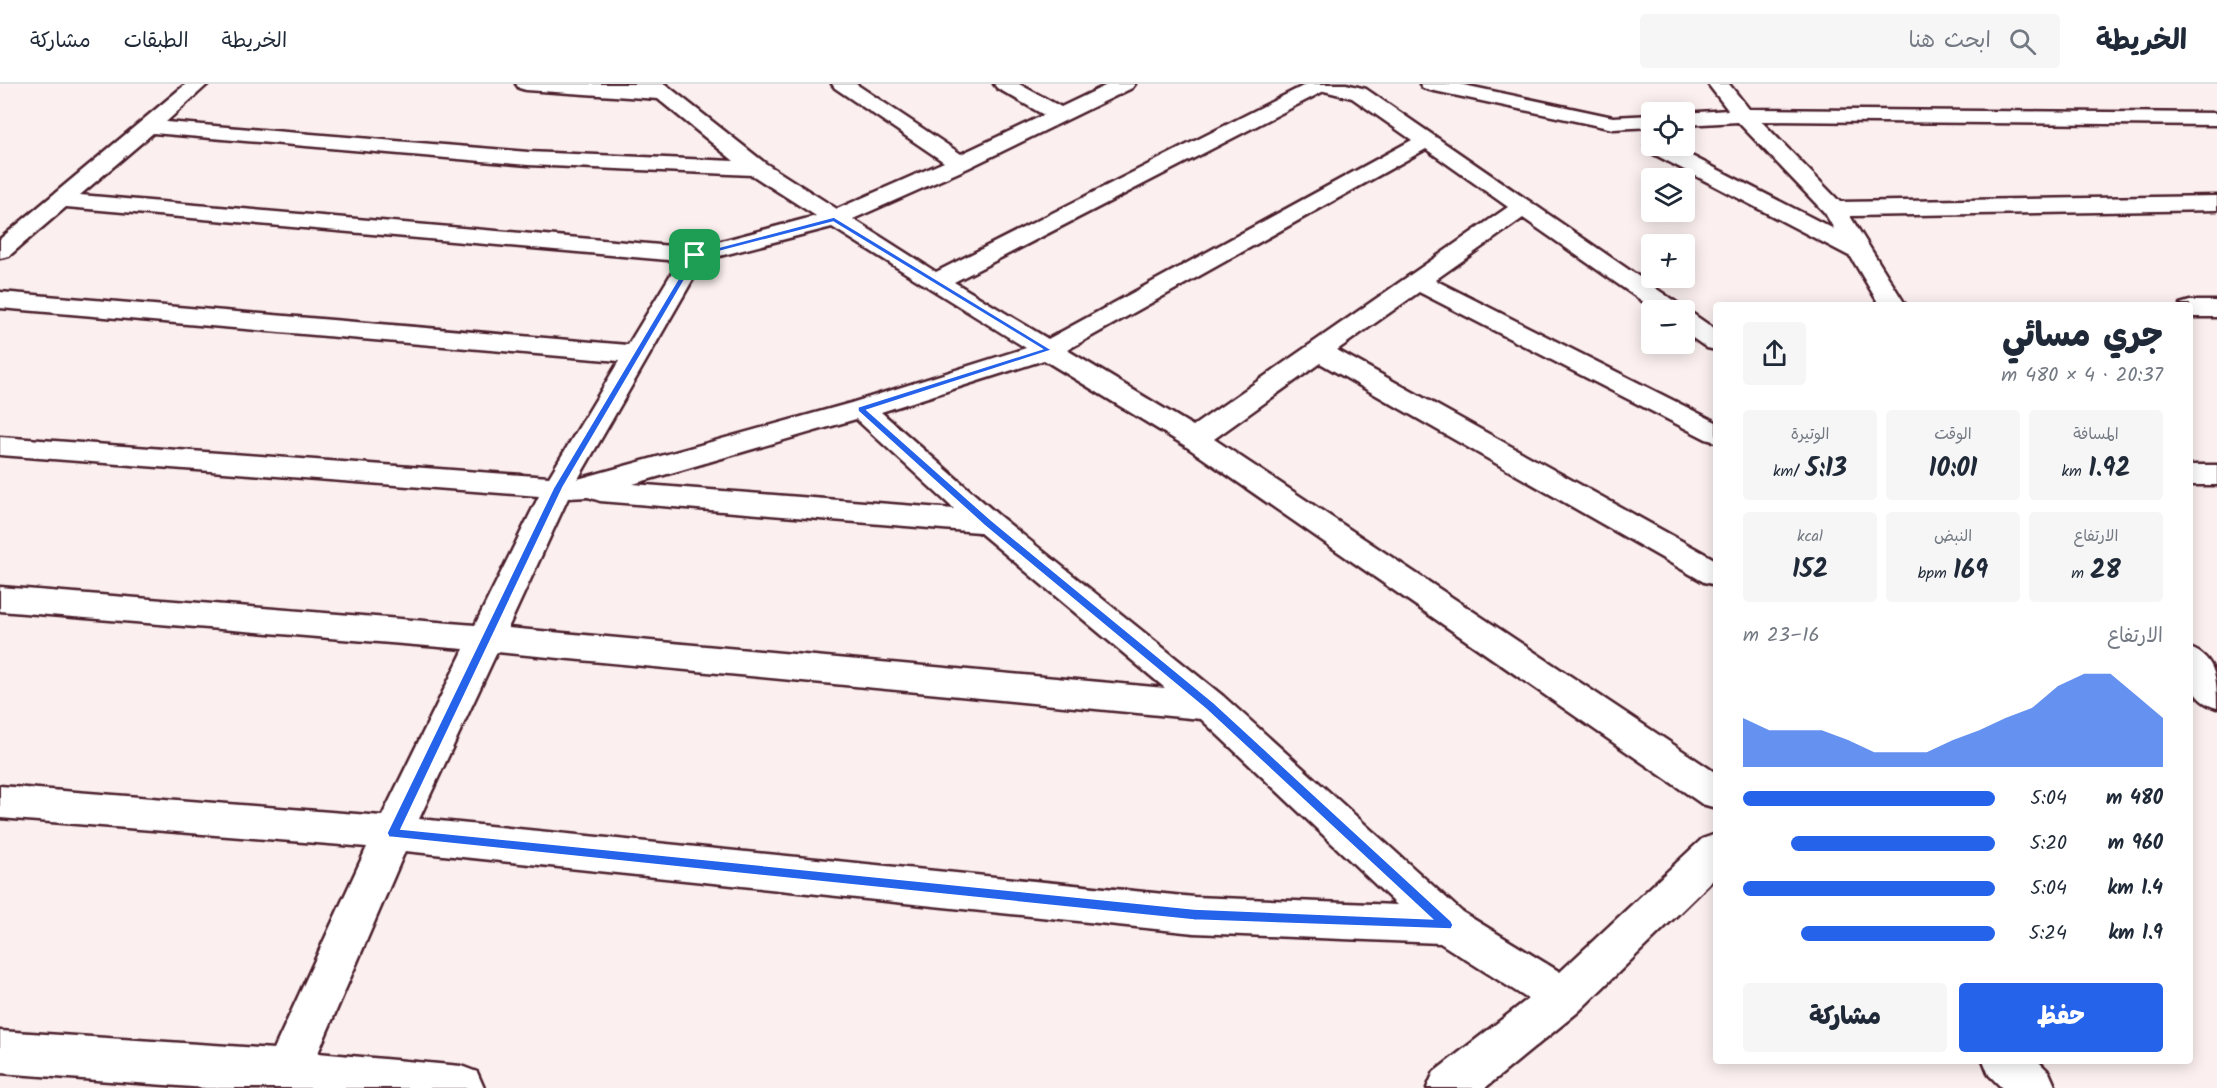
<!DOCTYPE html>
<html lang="ar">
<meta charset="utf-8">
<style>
body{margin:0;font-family:Kalam,"Playpen Sans Arabic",sans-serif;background:#f6f6f7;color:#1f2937;direction:rtl;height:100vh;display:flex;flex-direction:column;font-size:22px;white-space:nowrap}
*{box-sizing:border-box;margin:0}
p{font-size:20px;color:#747a83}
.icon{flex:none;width:33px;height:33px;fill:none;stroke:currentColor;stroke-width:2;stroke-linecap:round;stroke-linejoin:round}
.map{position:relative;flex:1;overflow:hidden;direction:ltr}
.panel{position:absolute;left:1713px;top:218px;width:480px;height:762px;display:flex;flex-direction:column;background:#fff;border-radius:6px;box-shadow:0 3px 15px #0003;direction:rtl}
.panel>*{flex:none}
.tools{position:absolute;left:1641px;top:18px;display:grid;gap:12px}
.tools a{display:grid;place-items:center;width:54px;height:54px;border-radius:6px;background:#fff;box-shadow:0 3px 15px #0003;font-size:30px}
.pin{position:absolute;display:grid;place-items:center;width:51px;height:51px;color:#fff;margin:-26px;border-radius:12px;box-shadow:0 3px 9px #0006}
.round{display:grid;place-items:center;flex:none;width:63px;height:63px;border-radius:6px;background:#f6f6f7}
.overview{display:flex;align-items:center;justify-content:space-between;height:102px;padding:0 30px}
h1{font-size:33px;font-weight:800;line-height:45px}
.stats{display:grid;grid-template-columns:repeat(3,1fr);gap:9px;height:102px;padding:6px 30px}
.stats div{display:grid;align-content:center;border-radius:6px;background:#f6f6f7;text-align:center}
.stats b{font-size:26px;font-weight:800}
.stats small{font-size:16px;font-weight:400}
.stats p{font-size:16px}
.chart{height:168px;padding:12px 30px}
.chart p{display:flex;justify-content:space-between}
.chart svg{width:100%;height:108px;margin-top:6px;fill:#2563eb;opacity:.7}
.primary-button{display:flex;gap:12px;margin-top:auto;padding:12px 30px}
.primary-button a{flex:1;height:69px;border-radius:6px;background:#2563eb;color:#fff;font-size:24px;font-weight:800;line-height:69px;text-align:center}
.primary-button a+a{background:#f6f6f7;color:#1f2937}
ul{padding:0 30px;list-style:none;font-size:20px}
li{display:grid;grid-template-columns:96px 72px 1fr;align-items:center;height:45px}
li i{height:15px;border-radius:8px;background:#2563eb}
header{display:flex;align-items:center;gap:36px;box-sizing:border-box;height:84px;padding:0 30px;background:#fff;border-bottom:2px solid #e0e1e3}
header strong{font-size:28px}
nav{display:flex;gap:33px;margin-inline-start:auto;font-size:21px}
.search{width:420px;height:54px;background:#f6f6f7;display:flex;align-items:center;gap:15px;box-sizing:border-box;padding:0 21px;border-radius:6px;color:#747a83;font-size:22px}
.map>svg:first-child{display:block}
</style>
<header>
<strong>الخريطة</strong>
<div class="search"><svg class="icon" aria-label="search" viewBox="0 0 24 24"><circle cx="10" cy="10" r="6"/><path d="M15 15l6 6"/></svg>ابحث هنا</div>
<nav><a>الخريطة</a><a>الطبقات</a><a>مشاركة</a></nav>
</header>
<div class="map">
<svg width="2217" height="1004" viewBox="0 0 2217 1004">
<rect width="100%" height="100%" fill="#fbefef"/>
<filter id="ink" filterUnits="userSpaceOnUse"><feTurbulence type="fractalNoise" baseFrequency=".0167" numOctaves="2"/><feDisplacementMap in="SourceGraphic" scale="12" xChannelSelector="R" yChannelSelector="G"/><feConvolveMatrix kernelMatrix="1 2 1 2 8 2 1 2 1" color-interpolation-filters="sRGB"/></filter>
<g filter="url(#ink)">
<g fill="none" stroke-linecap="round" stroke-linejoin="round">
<g stroke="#4a1f2b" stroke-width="5">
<g id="street">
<path d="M186 0H208L166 38 528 68 734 77 658 15 526 6 519 4 516 0H665L765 79 837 125 944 78 835 4 832 0H856L961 70 1044 31 997 4 994 0H1019L1061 23 1109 0H1135L1132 4 968 84 853 135 936 188 1307 0H1346L1366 5 1680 221 1684 226H1655L1523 134 1435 196 1716 338V358L1706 355 1419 208 1337 266 1716 476V501L1704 498 1320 279 1214 355 1716 689V724L1702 720 1184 361 1044 276 881 328 998 431 1223 612 1462 828 1560 888 1702 755 1716 750V793L1578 928 1485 1004H1427L1434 988 1528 915 1440 859 1194 849 405 767 318 969 461 982 477 988 484 1004H206L0 989V947L274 965 367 763 0 734V702L382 732 464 565 0 527V503L475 541 539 412 0 371V353L549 393 619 277 0 224V208L628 261 679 177 66 123 9 172 0 174V155ZM1324 7 1352 14 1412 56 1048 255 954 198ZM153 49 528 81 752 91 816 132 695 164 80 111ZM1426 65 1508 123 1193 342 1067 266ZM832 143 1026 264 851 319 578 395 704 176ZM856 335 954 425 633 400ZM588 413 600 417 979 448 1165 604 508 544 568 414ZM497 568 1201 635 1397 821 1194 813 419 735Z"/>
<path d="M1420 0H1459L1613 33 1652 31V43L1613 45 1430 6 1423 4Z"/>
<path d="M1708 0H1729L1749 25 2217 29V41L1761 37 1840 118 2217 112V126L1850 132 1905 220H1879L1851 173 1648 67 1645 62 1652 57V62H1672L1834 145 1825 129 1738 38 1684 41V29L1728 26Z"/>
<path d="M2190 217H2217V233H2190V220H2180Z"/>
<path d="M1684 228 1693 230 1716 246V266L1707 264 1684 248Z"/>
<rect x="2190" y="381" width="27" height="20"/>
<path d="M2190 564C2217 574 2217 597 2217 624 2186 615 2190 592 2190 564Z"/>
<path d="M1983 976H2037L2049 988 2056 1004H2002L1989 991Z"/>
</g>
</g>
<use href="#street" fill="#fff" fill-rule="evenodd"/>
</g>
</g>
<path fill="#2563eb" stroke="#fff" stroke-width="1.5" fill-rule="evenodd" d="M834 133 1052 266 867 326 991 436 1214 619 1451 837 1453 841 1451 845 1194 836 389 753 387 749 554 403 693 170ZM833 138 1042 265 858 323V327L984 441 1206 625 1432 835 1194 825 401 745 563 403 698 173Z"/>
</svg>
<div class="tools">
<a><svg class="icon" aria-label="locate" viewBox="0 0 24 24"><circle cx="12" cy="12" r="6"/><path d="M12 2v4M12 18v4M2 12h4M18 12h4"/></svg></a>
<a><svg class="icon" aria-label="layers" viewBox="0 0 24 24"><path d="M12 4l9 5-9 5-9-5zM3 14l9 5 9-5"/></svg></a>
<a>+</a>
<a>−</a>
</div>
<div class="pin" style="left:695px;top:171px;background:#1e9e55"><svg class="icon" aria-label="arrive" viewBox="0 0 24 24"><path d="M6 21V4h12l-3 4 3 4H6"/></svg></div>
<section class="panel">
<div class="overview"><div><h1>جري مسائي</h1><p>20:37 · 4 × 480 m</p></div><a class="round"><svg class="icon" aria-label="share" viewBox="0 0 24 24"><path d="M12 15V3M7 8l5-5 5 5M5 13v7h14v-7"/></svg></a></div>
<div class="stats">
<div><p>المسافة</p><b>1.92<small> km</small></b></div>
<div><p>الوقت</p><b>10:01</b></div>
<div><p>الوتيرة</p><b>5:13<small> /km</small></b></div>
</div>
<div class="stats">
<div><p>الارتفاع</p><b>28<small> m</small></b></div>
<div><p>النبض</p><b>169<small> bpm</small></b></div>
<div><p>kcal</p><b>152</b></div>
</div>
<div class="chart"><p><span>الارتفاع</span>16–23 m</p>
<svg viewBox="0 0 160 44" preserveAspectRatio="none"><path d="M0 44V24L10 29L20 29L30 29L40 33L50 38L60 38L70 38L80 33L90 29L100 24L110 20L120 11L130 6L140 6L150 15L160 24V44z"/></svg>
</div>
<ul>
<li><b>480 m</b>5:04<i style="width:100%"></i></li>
<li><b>960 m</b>5:20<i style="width:81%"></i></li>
<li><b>1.4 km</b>5:04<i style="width:100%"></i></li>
<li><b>1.9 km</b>5:24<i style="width:77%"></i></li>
</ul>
<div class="primary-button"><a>حفظ</a><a>مشاركة</a></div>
</section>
</div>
